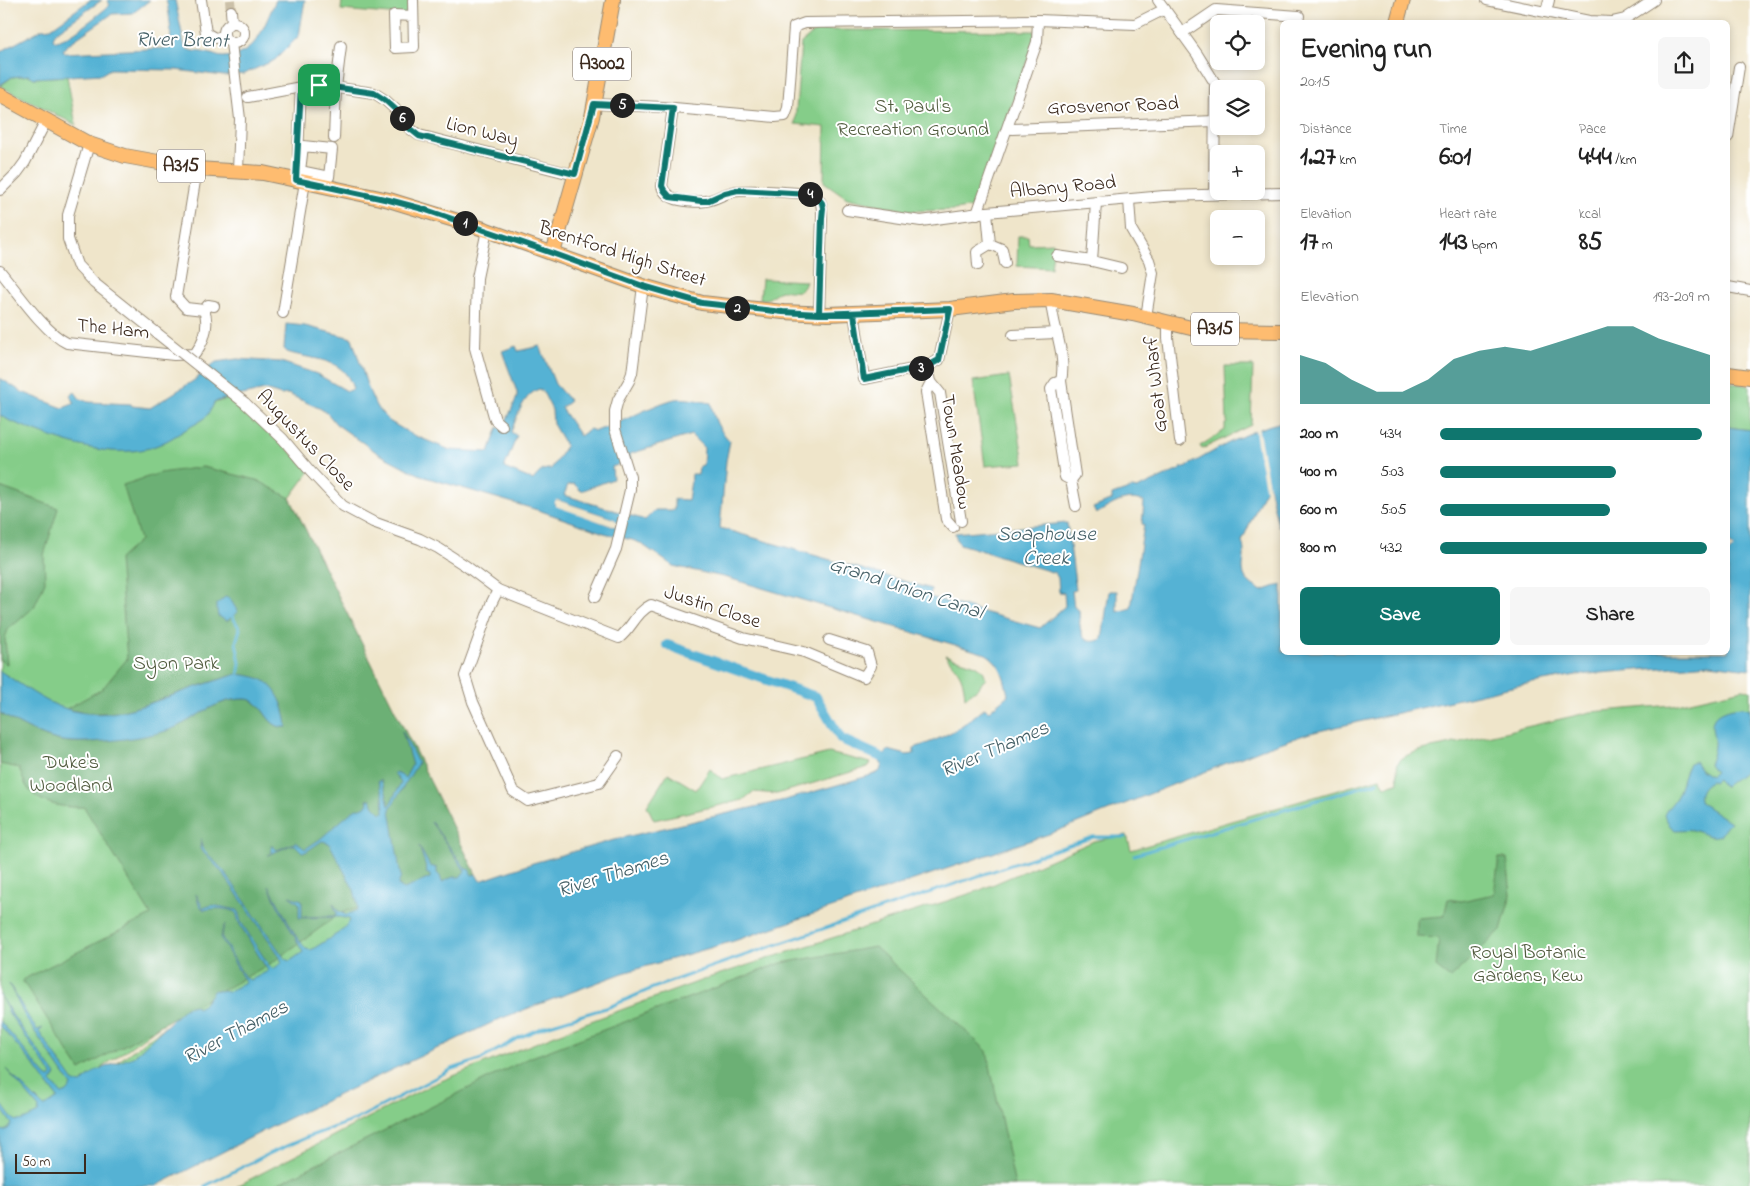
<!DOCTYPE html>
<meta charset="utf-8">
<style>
body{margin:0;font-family:"Indie Flower",sans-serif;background:#f6f6f6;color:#222;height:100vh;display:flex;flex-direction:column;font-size:19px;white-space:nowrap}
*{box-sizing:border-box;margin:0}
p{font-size:16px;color:#767676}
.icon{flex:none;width:28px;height:28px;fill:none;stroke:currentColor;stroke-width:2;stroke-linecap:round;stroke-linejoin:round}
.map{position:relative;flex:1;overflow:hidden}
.drawer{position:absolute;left:1280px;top:20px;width:450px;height:635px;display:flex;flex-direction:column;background:#fff;border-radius:8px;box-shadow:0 2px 8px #0003}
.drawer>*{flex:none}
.controls{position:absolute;left:1210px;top:15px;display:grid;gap:10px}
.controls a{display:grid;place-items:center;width:55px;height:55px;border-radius:8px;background:#fff;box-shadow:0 2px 8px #0003;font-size:25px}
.scale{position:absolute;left:15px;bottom:12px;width:71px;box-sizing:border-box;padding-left:5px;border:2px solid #3b2a1e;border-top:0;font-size:14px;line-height:18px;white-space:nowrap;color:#3b2a1e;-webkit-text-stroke:4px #fff;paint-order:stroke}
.pin{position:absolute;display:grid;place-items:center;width:42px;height:42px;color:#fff;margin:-21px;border-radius:10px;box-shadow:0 2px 8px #0006}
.km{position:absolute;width:25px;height:25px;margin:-12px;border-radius:50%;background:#222;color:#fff;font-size:14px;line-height:25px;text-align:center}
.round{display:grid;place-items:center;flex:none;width:52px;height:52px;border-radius:8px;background:#f6f6f6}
.headline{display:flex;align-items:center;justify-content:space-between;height:85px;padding:0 20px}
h1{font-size:28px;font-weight:700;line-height:38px}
.stats{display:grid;grid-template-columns:repeat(3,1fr);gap:8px;height:85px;padding:5px 20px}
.stats div{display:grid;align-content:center}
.stats b{font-size:25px;font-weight:700}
.stats small{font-size:14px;font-weight:400}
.stats p{font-size:14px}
.chart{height:140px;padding:10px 20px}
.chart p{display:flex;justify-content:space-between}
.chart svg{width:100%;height:90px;margin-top:5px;fill:#0f766e;opacity:.7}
.action{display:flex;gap:10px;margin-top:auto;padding:10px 20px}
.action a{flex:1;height:58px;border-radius:8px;background:#0f766e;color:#fff;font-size:20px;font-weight:700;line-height:58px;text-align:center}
.action a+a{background:#f6f6f6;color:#222}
ul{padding:0 20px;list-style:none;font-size:16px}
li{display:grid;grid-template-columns:80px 60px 1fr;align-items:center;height:38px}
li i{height:12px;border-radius:6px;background:#0f766e}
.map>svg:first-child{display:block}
</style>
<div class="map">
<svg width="1750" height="1186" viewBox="0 0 1750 1186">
<rect width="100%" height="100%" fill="#fff"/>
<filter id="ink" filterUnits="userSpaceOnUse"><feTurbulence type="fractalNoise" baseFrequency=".02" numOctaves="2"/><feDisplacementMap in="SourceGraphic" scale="10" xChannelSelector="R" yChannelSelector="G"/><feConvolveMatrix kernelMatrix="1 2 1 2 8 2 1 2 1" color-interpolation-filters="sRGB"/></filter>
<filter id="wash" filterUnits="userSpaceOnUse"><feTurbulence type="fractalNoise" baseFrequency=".0096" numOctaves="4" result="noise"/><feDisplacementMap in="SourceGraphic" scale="20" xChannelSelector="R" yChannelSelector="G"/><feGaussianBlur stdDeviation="1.12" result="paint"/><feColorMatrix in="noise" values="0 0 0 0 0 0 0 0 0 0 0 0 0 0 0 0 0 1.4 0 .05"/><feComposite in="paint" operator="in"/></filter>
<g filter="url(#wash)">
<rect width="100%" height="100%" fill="#efe5ca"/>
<g fill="#85cd89" stroke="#607c54" fill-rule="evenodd">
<path d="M342 0H413V16L341 10Z"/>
<path d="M817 30 1035 31 1034 41 976 207 954 210 908 211 847 198 824 182 825 127 795 124 801 43Z"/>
<path d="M29 75 34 78 67 76 76 125 0 86 12 77Z"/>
<path d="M1018 236H1028L1029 244 1054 243 1051 268 1017 266Z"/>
<path d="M762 279H763L806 281C802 299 789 287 778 292 769 296 772 300 760 299Z"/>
<path d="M1225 366H1253L1251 425 1202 449 1200 446 1225 430V424L1227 423Z"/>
<path d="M1009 376 1024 463 985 466 973 381Z"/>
<path d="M1728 382 1750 386V430L1728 427Z"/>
<path d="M234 397 310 471 290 498 479 883 0 1164V415L10 421 214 403ZM195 1005 198 1008 184 1014 145 1041 111 1067 83 1081 186 1007Z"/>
<path d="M945 655 976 665 983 670 986 678 978 688 965 698C963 675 960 673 945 655Z"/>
<path d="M1743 689 1750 690V1186H237L431 1085 580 1025 711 977 978 891 1094 841 1127 835 1131 850 1380 778 1385 786 1398 783C1398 777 1396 769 1398 763 1404 751 1439 747 1452 744L1455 742 1457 743 1591 712 1673 705Z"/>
<path d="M829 753 871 763 868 767 777 794 753 792 743 800 654 820 647 806 668 773 696 790 710 769 722 779Z"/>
</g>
<g fill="#6cb075" stroke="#546d4a">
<path d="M203 467 257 480 290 498 476 874 341 913 273 962 80 1070 22 980 151 915 84 807C65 808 42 805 29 790 24 784 22 775 19 768L0 764V713C18 724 41 737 62 741 84 745 116 739 138 735 150 733 165 732 175 727 198 715 218 699 245 699 264 699 266 730 286 727L245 675 237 674C219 680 200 685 182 692 137 707 115 720 66 709L102 689 127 659 119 559 140 540 123 485 160 473Z"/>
<path d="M0 487 58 508 44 555 45 582 34 607 16 623 9 627 5 638 7 664 0 660Z"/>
<path d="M1499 858H1507L1511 895 1501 930 1450 978 1436 967 1439 938 1417 937V918L1444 916 1448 899 1461 901 1494 894Z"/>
<path d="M875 947 987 1051 1015 1186H273L529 1058 781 963Z"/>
</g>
<g fill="#55b2d4" stroke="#486e79" fill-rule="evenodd">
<path d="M90 0H102L56 32 53 38 55 41C67 41 99 14 110 5L107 0H150L133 13 112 14 67 45 63 50 65 53 169 48C173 39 169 10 166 0H175L185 48C192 52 200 51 208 53 213 54 218 57 223 57 258 56 263 26 276 0H305L299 36 275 60 244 74 224 76 176 70 110 69 102 74 34 78 29 75 12 77 0 85V52L42 29 51 28Z"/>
<path d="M286 324 305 326 352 338 368 388 376 406 389 421 411 434 450 450 489 452 498 427 503 429 517 397V392L502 351 516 346 518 351 540 346 555 384 570 401 561 408 580 436 590 429 595 431C621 424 645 408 671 400 683 396 699 401 711 403 714 419 718 429 730 441L726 461 720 528 931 589 930 597 1040 628 1065 606 1064 593 1059 592 1058 578 1055 573 960 544 957 541 955 533 1067 523 1076 590 1072 591 1074 607 1079 610C1080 625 1078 649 1102 639L1109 591H1117V612L1131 608 1144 525 1142 524 1144 502C1126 494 1112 505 1096 514L1093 508 1112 500V495L1132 488 1137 489 1181 469 1182 466 1184 468C1216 450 1247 430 1282 422V525L1278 526 1269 485 1263 494 1242 541C1250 566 1230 573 1262 591L1282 584V652H1728V553L1734 547 1728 542V427L1750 430V669L1710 664 1576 675 1516 686 1310 733 1262 749 1052 833 734 941 623 973 502 1018 287 1119 156 1186H0V1129L4 1131 8 1129 12 1124 0 1107V1102C16 1123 13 1126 38 1113L39 1108 6 1069 44 1107 58 1098 33 1064 0 1026V1021L46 1076 50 1078 52 1075 10 1015 0 995 13 1016 56 1075 51 1082 62 1094 67 1092 72 1086 26 1019 9 984C19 999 26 1015 37 1030L43 1028 39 1032 74 1082 80 1084 97 1070 133 1057 186 1007 195 1005 197 1008 203 1005 214 990 228 992 245 982 220 937 225 924 221 936 245 978 251 980 268 971 239 923 236 912C227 908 213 908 204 910L199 905 196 894 203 908 212 905 238 910 241 922 270 967 273 969 282 963 279 955 221 871 200 849 201 838 202 848 224 871 285 959 290 961 303 952 277 904 269 886 296 936 306 949 311 950 340 932 350 921 349 919 340 917 299 918V903L289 896 302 900V917L334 916 337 914 333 903 338 911 346 915 357 910 358 907 354 890 329 843 322 841 306 852H302L295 845H291L268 855 272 852 271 845 277 850 296 842 305 849 320 839 356 808C360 809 366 807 368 803L367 800 371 799 374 806 381 813 384 812 383 795 378 781 381 780 386 792 389 806 401 783 394 773 396 772 405 778 412 765 402 731 418 763 390 809 401 877 398 885 404 889 430 878V875L426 873 427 870 419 846 430 866 437 868V873L440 876 442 882 453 877H460L465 871 431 822 466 869H469L472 875 476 874 480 881 533 863 621 838 785 800 875 774 880 771 882 764 879 760 883 754H885L888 750 907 755 914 754V748C944 738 960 729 984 708L989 711 1008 695C1004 677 1002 664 986 654L728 578 673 566 640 543 632 540 604 533 541 511 428 478 414 472 379 454 336 424 328 414 321 409 288 394 281 395 265 390 220 400 214 403C207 420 200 421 185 430 174 437 163 444 150 448 103 460 53 438 10 421L0 415V378L22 392 63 408 75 403 70 396 75 392 80 399 89 402 131 404 132 406 150 408 193 381 216 362 237 359 281 362 317 374 347 391 351 390 353 389C344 356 314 361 287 352L284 349ZM539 389 543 392 552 410 553 424 566 446 551 469C542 468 538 474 533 480L504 468 517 436 511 432C517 417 523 395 539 389ZM691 435 704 448 703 465 699 466 698 474H692L688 500 674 499V510H655L645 520 564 495 568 485 574 484 581 491 613 479 612 467 631 460 630 454ZM557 500 614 519 617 526H612L554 504Z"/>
<path d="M225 597H229L238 612 227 621 218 616 216 605Z"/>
<path d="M0 671C21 684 43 702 67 709 108 722 144 705 182 692 200 685 219 680 237 674 245 675 254 676 261 679 278 687 286 710 287 727 265 730 265 699 245 699 214 699 198 718 172 729 149 738 87 745 62 741 41 737 18 724 0 713Z"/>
<path d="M1744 707 1750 709V758L1747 762 1750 764V767L1724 787 1717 779 1713 782 1711 781C1702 785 1697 794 1701 803L1730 822 1726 826 1721 835C1710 839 1703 833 1692 830 1687 829 1681 830 1675 830L1670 826 1664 815C1667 807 1675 802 1678 794 1682 784 1684 773 1689 763L1695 761 1701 770 1710 776 1715 772 1709 764C1711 759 1714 751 1714 745 1715 738 1712 732 1712 725 1713 711 1733 707 1744 707Z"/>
</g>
<g fill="#efe5ca">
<path d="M1258 427 1272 502 1270 503 1268 490 1266 493 1257 443 1255 429Z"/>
<path d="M557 500 614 519 618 523 617 526H612L561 508 555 506V501Z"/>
</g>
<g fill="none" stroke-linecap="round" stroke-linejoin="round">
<g stroke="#55b2d4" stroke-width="3">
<path d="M232 616 240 629 236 642 240 663 238 677"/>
<path d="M1134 855 1378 782"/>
<path d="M205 1186 266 1155 310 1136 355 1120 452 1069 480 1060 518 1038 546 1026 609 1007 653 988 711 967 1093 837H1126"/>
</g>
<path stroke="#55b2d4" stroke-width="10" d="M667 645 816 697 841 739 881 757"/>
</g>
</g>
<g filter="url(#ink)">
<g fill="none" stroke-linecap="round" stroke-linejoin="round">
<path stroke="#cbc0a8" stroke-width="10" stroke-dasharray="10 5" stroke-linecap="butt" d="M230 0 231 11"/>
<g stroke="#958874" stroke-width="12">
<g id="minor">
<path d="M201 0 206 33 215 38 224 36"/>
<path d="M1158 0 1197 54 1215 83 1214 194"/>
<path d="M1487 0 1589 21 1612 22 1625 19 1654 0"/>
<path d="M231 11 232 23"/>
<path d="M1546 12 1549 0"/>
<path d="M413 16 394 15 395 48 414 47 413 0"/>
<circle cx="234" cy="33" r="10"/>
<path d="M1182 33 1216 10 1299 16 1298 22"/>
<path d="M231 43 240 119 238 171"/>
<path d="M248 97 301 87 319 85 374 93 385 100 396 110 409 128 419 135 575 175"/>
<path d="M594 104 663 107 775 117 785 116 788 108 794 27 805 23 1038 20 1135 24 1165 9"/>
<path d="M673 108 662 186C666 202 692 203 706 201 718 199 727 191 740 191 763 190 787 192 810 194 823 199 822 206 822 218L819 314"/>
<path d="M1012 129 1215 121"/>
<path d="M1728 137 1739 67"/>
<path d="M334 138 336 87 341 46"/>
<path d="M89 144 68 215V239L77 265 94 283 158 334"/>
<path d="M303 146 332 149 329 177 300 171Z"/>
<path d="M298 154 301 87"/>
<path d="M197 169 176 297 186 308 204 310"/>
<path d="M0 190 17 173 25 162 46 121"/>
<path d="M1129 200 1131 229 1149 260 1153 273 1146 317"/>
<path d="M1096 203 1092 261 1121 268"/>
<path d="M847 210 921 221 987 212 1164 196 1282 193"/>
<path d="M987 212 990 244 1002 249 1005 263"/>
<path d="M977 214 1037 42 1038 20"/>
<path d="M487 230 477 278 475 348 495 420 502 426"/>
<path d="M1057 256 1092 261"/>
<path d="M978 265 977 252 990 244"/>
<path d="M0 271C16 290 45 333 67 343L174 355 195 354C204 341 210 326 204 310"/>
<path d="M1728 287 1750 291"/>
<path d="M1051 300C1052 327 1067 353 1061 381"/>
<path d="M204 310 208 305 214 306"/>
<path d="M283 313 305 182"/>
<path d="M854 313 864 379 928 366 939 360 950 309"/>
<path d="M1168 323V338L1180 441"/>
<path d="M1013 335 1056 333"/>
<path d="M928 366 931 382 926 392 946 519 953 527"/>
<path d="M931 382 940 393 961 521"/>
<path d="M245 403 283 439 310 471 343 506 373 522 420 539 438 548 466 566 498 590 619 638C632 628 636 612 651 605L743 638 804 652 864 677 871 666 867 652 829 640"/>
<path d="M1071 480 1065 477 1051 389 1055 383 1061 381 1075 475 1071 480 1076 506"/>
<path d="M498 590 491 604 465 676 473 702 513 791 528 801 599 783 618 756"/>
<path d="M595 597 616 549 630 490V477L615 429V411L618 400 629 381 632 373 643 286"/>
</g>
</g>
<g stroke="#958874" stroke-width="16">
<g id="major">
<path d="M1397 22 1403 0"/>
<path d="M0 95 89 144 125 156 197 169 263 173 389 200 487 230 643 286 702 303 783 312 828 314 950 309 1014 301 1051 300 1133 314 1191 328 1221 330 1282 331"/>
<path d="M553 253 592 117 613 0"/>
<path d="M1728 374 1750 377"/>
</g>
</g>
<use href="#minor" stroke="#fff" stroke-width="10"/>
<use href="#major" stroke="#febc70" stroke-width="14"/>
<g stroke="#958874" stroke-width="12" stroke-linecap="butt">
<path id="minor-bridge" d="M158 334 245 403"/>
</g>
<use href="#minor-bridge" stroke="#fff" stroke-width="10"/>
</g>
</g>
<g fill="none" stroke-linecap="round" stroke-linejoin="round" filter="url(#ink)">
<g stroke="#fff" stroke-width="10">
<path id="route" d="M319 85 301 87 296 180 389 200 423 209 552 253 643 286 702 303 783 312 819 314 950 309 939 360 928 366 864 379 854 314H819L822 218 823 208 822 203 819 199 810 194 738 190 725 193 707 201H701L670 197 664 190 662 186 673 108 594 104 575 174 419 136 409 128 396 110 385 100 374 93 319 85"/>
</g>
<use href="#route" stroke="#0f766e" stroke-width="6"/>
</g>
<g text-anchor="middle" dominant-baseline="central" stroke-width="4" stroke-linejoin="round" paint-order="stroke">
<g fill="#fff" stroke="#766a62" stroke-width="1">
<rect x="573" y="47.5" width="58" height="33" rx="4"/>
<rect x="157" y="149.5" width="48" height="33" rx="4"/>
<rect x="1191" y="312.5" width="48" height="33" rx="4"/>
</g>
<g font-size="19" font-weight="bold" fill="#3b2a1e">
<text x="602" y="64">A3002</text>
<text x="181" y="166">A315</text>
<text x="1215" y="329">A315</text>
</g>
<g font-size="20" fill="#515b3e" stroke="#fff">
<text x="913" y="107">St. Paul's<tspan x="913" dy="23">Recreation Ground</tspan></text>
<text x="176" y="664">Syon Park</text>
<text x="71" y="763">Duke's<tspan x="71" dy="23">Woodland</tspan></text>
<text x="1528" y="953">Royal Botanic<tspan x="1528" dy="23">Gardens, Kew</tspan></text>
</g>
<g font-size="20" fill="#3b2a1e" stroke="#fff">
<text transform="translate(1113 107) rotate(-2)">Grosvenor Road</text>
<text transform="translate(482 133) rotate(14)">Lion Way</text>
<text transform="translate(1063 188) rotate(-5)">Albany Road</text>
<text transform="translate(622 255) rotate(18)">Brentford High Street</text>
<text transform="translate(113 330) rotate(6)">The Ham</text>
<text transform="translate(1157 384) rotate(-96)">Goat Wharf</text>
<text transform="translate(305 441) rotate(46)">Augustus Close</text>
<text transform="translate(955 452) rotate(81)">Town Meadow</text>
<text transform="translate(712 608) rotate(18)">Justin Close</text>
</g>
<g font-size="21" font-style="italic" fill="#456067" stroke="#fff">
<text transform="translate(182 41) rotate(1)">River Brent</text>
<text x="1046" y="535">Soaphouse<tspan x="1046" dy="24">Creek</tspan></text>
<text transform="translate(906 589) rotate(18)">Grand Union Canal</text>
<text transform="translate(995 750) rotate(-23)">River Thames</text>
<text transform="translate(613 875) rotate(-17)">River Thames</text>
<text transform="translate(236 1033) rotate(-28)">River Thames</text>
</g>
</g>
</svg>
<div class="controls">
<a><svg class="icon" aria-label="locate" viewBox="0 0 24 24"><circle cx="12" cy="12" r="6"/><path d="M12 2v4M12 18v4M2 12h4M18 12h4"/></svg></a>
<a><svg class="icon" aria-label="layers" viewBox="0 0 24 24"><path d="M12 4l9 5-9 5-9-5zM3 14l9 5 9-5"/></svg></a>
<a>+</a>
<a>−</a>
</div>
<div class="scale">50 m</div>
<div class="pin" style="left:319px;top:85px;background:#1e9e55"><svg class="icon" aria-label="arrive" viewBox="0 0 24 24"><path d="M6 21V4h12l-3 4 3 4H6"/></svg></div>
<b class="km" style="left:465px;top:223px">1</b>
<b class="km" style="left:737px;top:308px">2</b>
<b class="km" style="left:921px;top:368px">3</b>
<b class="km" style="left:810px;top:194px">4</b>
<b class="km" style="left:622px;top:105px">5</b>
<b class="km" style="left:402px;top:118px">6</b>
<section class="drawer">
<div class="headline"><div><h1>Evening run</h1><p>20:15</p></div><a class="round"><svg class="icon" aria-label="share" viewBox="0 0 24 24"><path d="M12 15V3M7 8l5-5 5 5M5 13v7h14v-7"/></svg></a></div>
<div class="stats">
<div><p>Distance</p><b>1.27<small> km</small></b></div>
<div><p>Time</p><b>6:01</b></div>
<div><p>Pace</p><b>4:44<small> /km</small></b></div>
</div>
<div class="stats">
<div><p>Elevation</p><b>17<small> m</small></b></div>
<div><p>Heart rate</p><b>143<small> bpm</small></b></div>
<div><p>kcal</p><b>85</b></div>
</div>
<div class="chart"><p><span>Elevation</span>193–209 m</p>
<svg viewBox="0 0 160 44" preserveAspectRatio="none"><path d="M0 44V20L10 24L20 32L30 38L40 38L50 32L60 22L70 18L80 16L90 18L100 14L110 10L120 6L130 6L140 12L150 16L160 20V44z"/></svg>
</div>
<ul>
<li><b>200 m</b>4:34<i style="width:97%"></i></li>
<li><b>400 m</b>5:03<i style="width:65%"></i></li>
<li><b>600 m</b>5:05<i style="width:63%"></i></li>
<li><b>800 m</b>4:32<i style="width:99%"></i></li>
</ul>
<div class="action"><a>Save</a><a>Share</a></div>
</section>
</div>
